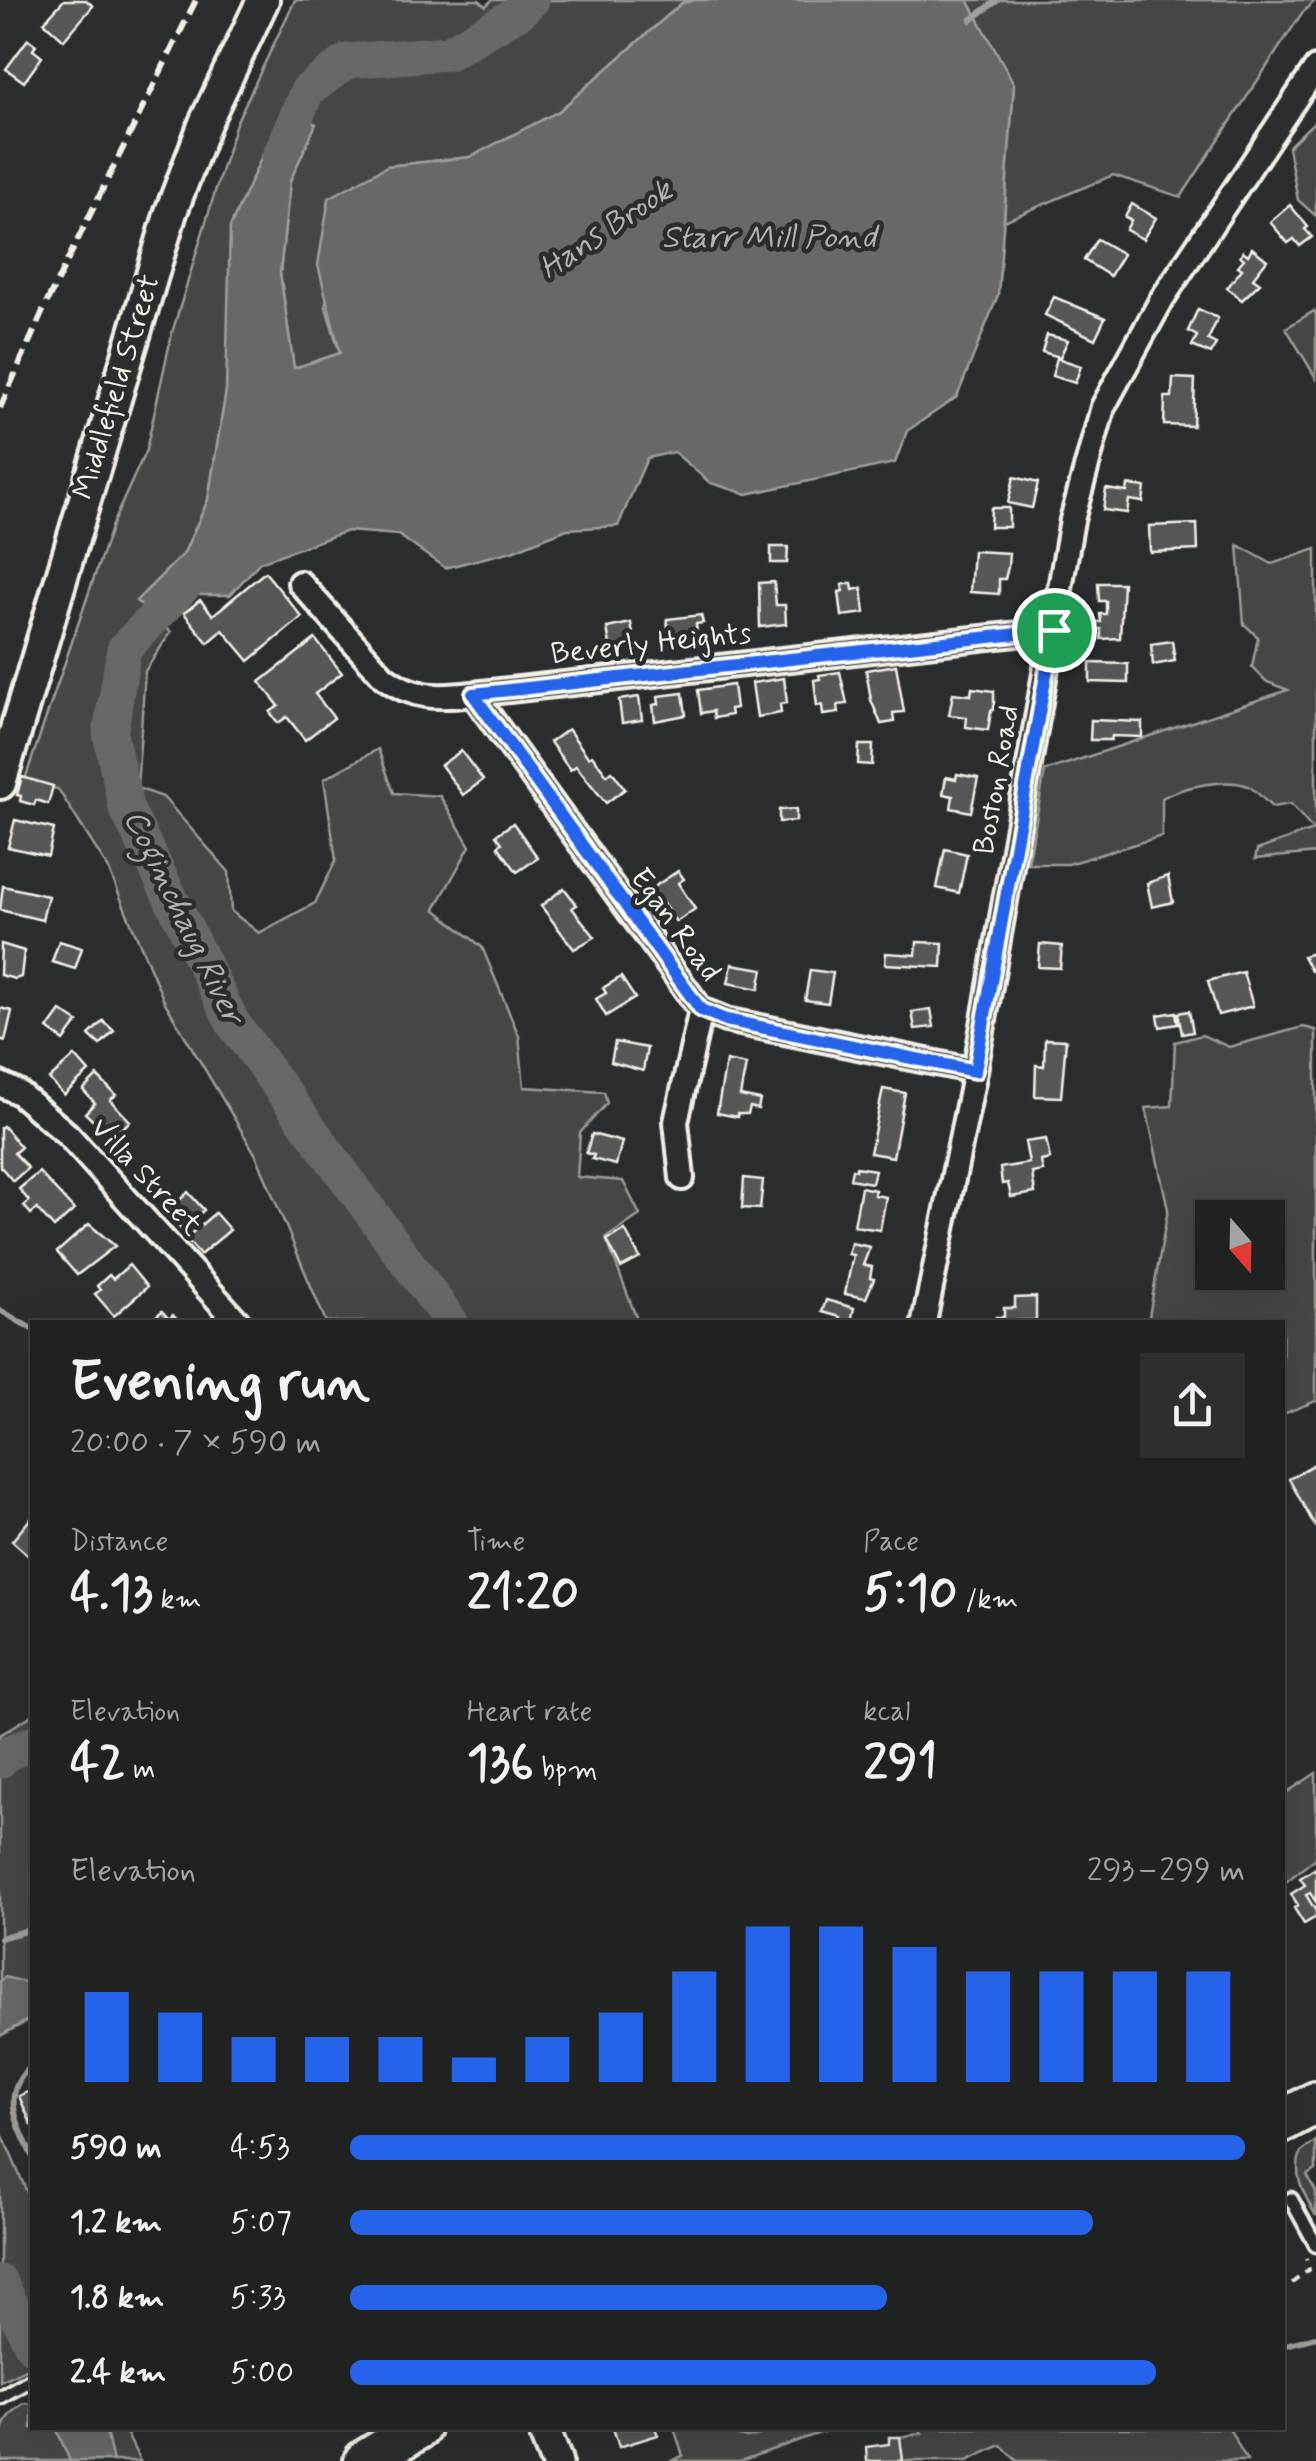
<!DOCTYPE html>
<meta charset="utf-8">
<style>
body{margin:0;font-family:Mynerve,sans-serif;background:#2d2f2f;color:#f1f3f6;height:100vh;display:flex;flex-direction:column;font-size:38px;white-space:nowrap}
*{box-sizing:border-box;margin:0}
p{font-size:32px;color:#a2a4a5}
.icon{flex:none;width:55px;height:55px;fill:none;stroke:currentColor;stroke-width:2;stroke-linecap:round;stroke-linejoin:round}
.map{position:relative;flex:1;overflow:hidden}
.drawer{position:absolute;left:30px;top:1320px;width:1255px;height:1110px;display:flex;flex-direction:column;background:#202222;border-radius:0px;box-shadow:0 10px 40px #0002,0 0 0 2px #3d3f40}
.drawer>*{flex:none}
.needle{width:65px;rotate:160deg}
.controls{position:absolute;left:1195px;top:1200px;display:grid;gap:20px}
.controls a{display:grid;place-items:center;width:90px;height:90px;border-radius:0px;background:#202222;box-shadow:0 10px 40px #0002,0 0 0 2px #3d3f40;font-size:50px}
.pin{position:absolute;display:grid;place-items:center;width:85px;height:85px;color:#fff;margin:-42px;border:5px solid #fff;border-radius:50%;box-shadow:0 2px 10px #0007}
.round{display:grid;place-items:center;flex:none;width:105px;height:105px;border-radius:0px;background:#2d2f2f}
.summary{display:flex;align-items:center;justify-content:space-between;height:170px;padding:0 40px}
h1{font-size:55px;font-weight:800;line-height:75px}
.stats{display:grid;grid-template-columns:repeat(3,1fr);gap:15px;height:170px;padding:10px 40px}
.stats div{display:grid;align-content:center}
.stats b{font-size:50px;font-weight:800}
.stats small{font-size:28px;font-weight:400}
.stats p{font-size:28px}
.chart{height:280px;padding:20px 40px}
.chart p{display:flex;justify-content:space-between}
.chart svg{width:100%;height:180px;margin-top:10px;stroke:#2563eb;stroke-width:6}
ul{padding:0 40px;list-style:none;font-size:32px}
li{display:grid;grid-template-columns:160px 120px 1fr;align-items:center;height:75px}
li i{height:25px;border-radius:12px;background:#2563eb}
.map>svg:first-child{display:block}
</style>
<div class="map">
<svg width="1316" height="2461" viewBox="0 0 1316 2461">
<rect width="100%" height="100%" fill="#2a2d2e"/>
<filter id="ink" filterUnits="userSpaceOnUse"><feTurbulence type="fractalNoise" baseFrequency=".01" numOctaves="2"/><feDisplacementMap in="SourceGraphic" scale="20" xChannelSelector="R" yChannelSelector="G"/><feConvolveMatrix kernelMatrix="1 2 1 2 8 2 1 2 1" color-interpolation-filters="sRGB"/></filter>
<g filter="url(#ink)">
<g fill="#444645" stroke="#9c9c96" stroke-width="2.5" fill-rule="evenodd">
<path d="M295 0H479L486 6 492 0H695L682 3 559 111 470 157 387 166 325 304 340 354 294 369 280 273 290 181 315 124 283 110 226 391 208 500 184 553 137 601 171 632 145 671 137 788 163 797 229 872 231 911 259 933 315 903 336 860 324 779 378 749 394 793 440 796 470 846 435 909 482 947 519 1036 524 1087 604 1092 607 1103 580 1133 577 1177 623 1181 640 1215 606 1238 638 1322H326L256 1155 164 1001 108 868 58 789 24 782 112 525 146 450 172 333 236 123Z"/>
<path d="M968 0H1316L1302 13 1181 197 1113 175 1004 221 1014 84Z"/>
<path d="M1316 120V216L1298 200 1288 147Z"/>
<path d="M1314 311 1316 314V378L1286 328Z"/>
<path d="M1238 545 1272 564 1316 549V853L1255 859 1257 850 1313 830 1291 804 1272 807C1265 801 1256 790 1248 786 1227 777 1181 787 1162 798V836L1068 864H1028L1045 771 1288 690 1267 682 1252 667 1258 637 1244 624Z"/>
<path d="M1303 1027 1316 1030V1401L1283 1414 1282 1322H1148L1168 1209 1146 1108 1172 1106 1175 1042 1202 1035 1229 1047ZM1212 1218H1268V1272H1212Z"/>
<path d="M32 1715V2019L0 2036V1735Z"/>
<path d="M1316 1773V1858L1283 1884V1795Z"/>
<path d="M0 2129 32 2204V2366L0 2381Z"/>
<path d="M1316 2141V2170L1307 2175 1316 2192V2216C1304 2194 1292 2176 1301 2152Z"/>
<path d="M25 2403 32 2404V2428H124L140 2461H1C0 2434 0 2416 25 2403Z"/>
<path d="M674 2428H706L747 2438 789 2428H834L740 2461H670L683 2456Z"/>
<path d="M919 2428H1229L1247 2461H1017L1001 2445 967 2461H902L900 2437 922 2433Z"/>
</g>
<g fill="#676866" stroke="#9f9f9a" stroke-width="2.5">
<path d="M695 0H968L1014 84 998 295 957 397 907 431 895 463 747 494 710 483 674 452 647 458 618 526 567 529 512 551 445 568 398 535 347 531 260 562 230 595H195L163 624 136 601 184 553 208 500 226 391 230 227 283 110 316 124 290 181 280 273 294 368 340 353 318 265 329 198 387 166 470 157 559 111 682 3Z"/>
<path d="M32 1974V2017L0 2036V1981L5 1977 24 1982Z"/>
<path d="M56 2428H105L113 2461H70Z"/>
</g>
<g fill="none" stroke-linecap="round" stroke-linejoin="round">
<g stroke="#9f9f9a" stroke-width="6">
<path d="M971 20 998 0"/>
<path d="M0 1310 32 1329"/>
<path d="M0 1938 32 1929"/>
<path d="M32 2065C0 2093 16 2120 32 2156"/>
<path d="M1282 2346 1316 2337"/>
</g>
<g stroke="#676866" stroke-width="35">
<path d="M279 158 307 91 347 61 448 53 521 11 532 0"/>
<path d="M185 585 124 649 110 734 126 808 233 1023 451 1322"/>
<path d="M0 1761 8 1753 32 1743"/>
<path d="M0 2282 32 2346"/>
</g>
</g>
<g fill="#555756" stroke="#f4f1e8" stroke-width="2.5">
<path d="M64 0H86L93 6 64 40 44 22Z"/>
<path d="M28 39 36 45 33 50 42 57 24 82 6 69Z"/>
<path d="M1132 204 1156 218 1143 239 1126 230 1131 220 1125 217Z"/>
<path d="M1290 205 1308 227 1305 229 1312 237 1300 246 1294 239 1288 243 1270 222Z"/>
<path d="M1097 239 1123 254 1110 276 1084 260Z"/>
<path d="M1252 248 1267 260 1253 278 1260 283 1242 300 1227 288 1242 269 1238 266 1244 259 1240 256 1243 251 1248 255Z"/>
<path d="M1054 297 1105 318 1095 339 1045 315Z"/>
<path d="M1198 309 1218 318 1208 340 1216 344 1211 354 1192 346 1197 336 1188 331Z"/>
<path d="M1047 335 1068 340 1060 357 1042 352Z"/>
<path d="M1057 358 1081 366 1075 383 1052 376Z"/>
<path d="M1173 378 1195 379 1193 426 1164 425 1165 397H1172Z"/>
<path d="M1014 477 1038 483 1032 508 1008 503Z"/>
<path d="M1128 485 1145 487 1143 502 1129 500 1127 513 1103 510 1106 489 1127 492Z"/>
<path d="M991 508H1009V527H990Z"/>
<path d="M1197 524 1198 550 1150 552 1149 526Z"/>
<path d="M771 547H788L787 563H771Z"/>
<path d="M973 551 1009 553 1008 567 1005 579H999V594L970 592Z"/>
<path d="M265 572 302 617 249 661 223 630 208 643 184 613 200 600 213 615Z"/>
<path d="M774 582 776 605H785L786 624 760 627 759 583Z"/>
<path d="M852 583 853 590 862 588 865 613 842 616 839 592 843 591 842 585Z"/>
<path d="M1098 583H1123L1120 638 1101 639V629H1095V622H1101L1100 614H1106V601H1099Z"/>
<path d="M701 615 703 623 696 624 698 642 670 645 667 619Z"/>
<path d="M631 623 635 646 611 650 607 628Z"/>
<path d="M315 639 342 673 315 694 334 718 305 740 287 717 278 723 270 712 279 706 260 682Z"/>
<path d="M1172 641 1175 661 1153 665 1151 644Z"/>
<path d="M1090 663 1128 664V683L1090 682Z"/>
<path d="M896 665 904 712 893 713 894 722 881 724 871 700 866 670Z"/>
<path d="M840 672 847 704 838 705 839 713 823 715 822 705 817 706 814 680 820 679 819 675Z"/>
<path d="M784 678 787 703 780 704 781 713 757 717 752 683Z"/>
<path d="M733 685 736 708 730 709 731 715 714 718 713 711 701 713 698 690Z"/>
<path d="M972 688 994 691V709L991 711 988 730 966 727 967 717 949 715 953 693 971 695Z"/>
<path d="M683 693 686 715 655 721 653 705 659 704 658 696Z"/>
<path d="M639 697 642 720 622 723 619 700Z"/>
<path d="M1091 720 1142 722V737L1112 736 1111 740H1090Z"/>
<path d="M568 729 588 757 592 755 607 775 612 771 625 789 606 803 576 766 570 770 550 742Z"/>
<path d="M859 745H873L872 765 858 764Z"/>
<path d="M461 751 483 780 463 795 441 765Z"/>
<path d="M957 774 978 778 971 812 951 808 953 796 943 794 946 777 956 779Z"/>
<path d="M22 777 53 786 48 804 36 800 34 805 20 801 21 796 17 795Z"/>
<path d="M796 809V821L779 822V810Z"/>
<path d="M15 820 54 829 48 856 8 847Z"/>
<path d="M513 823 538 858 517 872 498 846 502 843 496 835Z"/>
<path d="M945 849 967 854 959 893 937 888Z"/>
<path d="M678 871 684 879 678 883 695 909 676 922 652 888Z"/>
<path d="M1168 876 1173 902 1152 907 1147 883Z"/>
<path d="M3 886 48 896 42 920 0 910Z"/>
<path d="M564 888 577 905 572 908 595 937 574 949 541 906Z"/>
<path d="M59 941 82 948 75 969 52 962Z"/>
<path d="M917 942 943 943 942 967 885 964 886 953 916 955Z"/>
<path d="M1 944 24 951 21 977 15 979 0 975Z"/>
<path d="M1040 944 1062 946 1060 968 1038 967Z"/>
<path d="M1316 952V969L1311 971 1303 956Z"/>
<path d="M732 964 763 969 759 989 728 983Z"/>
<path d="M810 970 833 973 828 1003 805 1000Z"/>
<path d="M1243 972 1253 1006 1218 1015 1208 981Z"/>
<path d="M621 977 635 998 606 1016 596 999 606 993 603 988Z"/>
<path d="M0 1008 12 1011 5 1041 0 1039Z"/>
<path d="M931 1009 934 1027 915 1029 912 1012Z"/>
<path d="M61 1011 78 1022 64 1041 48 1029Z"/>
<path d="M1189 1011 1193 1032 1182 1034 1178 1013Z"/>
<path d="M1176 1012 1178 1024 1160 1027 1158 1015Z"/>
<path d="M103 1021 114 1031 100 1045 89 1035Z"/>
<path d="M1045 1039 1066 1040 1061 1097 1035 1096 1036 1065 1044 1066Z"/>
<path d="M615 1042 647 1048 643 1071 611 1062Z"/>
<path d="M75 1056 89 1072 64 1095 49 1079Z"/>
<path d="M726 1061 746 1065 740 1096 760 1100 758 1109 750 1107 748 1114H737V1117L717 1113Z"/>
<path d="M97 1076 116 1095 110 1100 130 1121 112 1139 85 1113 95 1103 83 1090Z"/>
<path d="M883 1089 905 1093 893 1157 870 1153Z"/>
<path d="M3 1126 21 1147 14 1153 28 1168 13 1181 0 1166V1128Z"/>
<path d="M592 1134 622 1142 616 1165 592 1159 594 1155 586 1153Z"/>
<path d="M1046 1139 1050 1159 1041 1161 1043 1171 1032 1173 1035 1193 1011 1197 1008 1183 1002 1184 1000 1168 1029 1163 1025 1142Z"/>
<path d="M856 1167 875 1170 872 1183 850 1179 852 1169 856 1170Z"/>
<path d="M39 1172 74 1210 54 1228 37 1209 31 1214 24 1206 29 1201 19 1189Z"/>
<path d="M744 1178 763 1180 760 1209 742 1208Z"/>
<path d="M861 1187 875 1190 874 1195 886 1197 880 1230 854 1226Z"/>
<path d="M188 1192 204 1210 182 1230 166 1213Z"/>
<path d="M215 1213 230 1230 200 1255 186 1238Z"/>
<path d="M89 1224 115 1246 77 1275 57 1252Z"/>
<path d="M625 1230 640 1258 621 1268 607 1240Z"/>
<path d="M851 1243 870 1247 863 1265 872 1267 870 1278 874 1279 866 1298 845 1294 853 1255 848 1254Z"/>
<path d="M129 1265 147 1287 114 1316 95 1294 100 1290 97 1286 109 1275 113 1279Z"/>
<path d="M1036 1297V1320L996 1322V1317H1004V1308H1015V1298Z"/>
<path d="M826 1300 854 1308 851 1322H838L840 1317 822 1312Z"/>
<path d="M162 1311 169 1319 173 1315 179 1322H149Z"/>
<path d="M1316 1463V1528L1289 1479Z"/>
<path d="M32 1517V1559L12 1541Z"/>
<path d="M1316 1868V1902L1310 1893 1306 1895 1316 1911V1917L1304 1924 1294 1908 1298 1905 1291 1894 1305 1885 1300 1878Z"/>
<path d="M32 2090V2126L19 2096Z"/>
<path d="M613 2428H655L658 2435 619 2447Z"/>
<path d="M889 2437H900L903 2461H867L866 2447 889 2444Z"/>
</g>
<g fill="none" stroke-linecap="round" stroke-linejoin="round">
<g stroke="#f4f1e8" stroke-width="19">
<g id="lane">
<path d="M1291 2199 1316 2245"/>
<path d="M0 2397 32 2379"/>
</g>
</g>
<g stroke="#f4f1e8" stroke-width="30">
<g id="street">
<path d="M300 583 384 677C413 699 438 698 473 694L1054 630"/>
<path d="M473 694 701 1010 726 1020 975 1071"/>
<path d="M0 1084 19 1093 68 1135 238 1322"/>
<path d="M682 1178 676 1122 701 1010"/>
<path d="M924 1322 975 1071 1072 520 1103 407 1162 299 1316 68"/>
</g>
</g>
<g stroke="#f4f1e8" stroke-width="38">
<g id="secondary">
<path d="M0 783 171 212 205 123 263 0"/>
<path d="M543 2428 556 2461"/>
</g>
</g>
<g stroke="#f4f1e8" stroke-width="48">
<g id="highway">
<path d="M1282 2121 1316 2103"/>
<path d="M365 2461 419 2428"/>
</g>
</g>
<g stroke="#f4f1e8" stroke-width="4" stroke-dasharray="8 8" stroke-linecap="butt">
<path d="M1282 2157H1284"/>
<path d="M1292 2283 1309 2270 1306 2258"/>
</g>
<use href="#lane" stroke="#2a2d2e" stroke-width="11"/>
<use href="#street" stroke="#2a2d2e" stroke-width="22"/>
<use href="#secondary" stroke="#2a2d2e" stroke-width="30"/>
<use href="#highway" stroke="#2a2d2e" stroke-width="40"/>
<path stroke="#f4f1e8" stroke-width="6" stroke-dasharray="15 8" stroke-linecap="butt" d="M0 408 47 302 196 0"/>
</g>
</g>
<g fill="none" stroke-linecap="round" stroke-linejoin="round" filter="url(#ink)">
<g stroke="#fff" stroke-width="20">
<path id="route" d="M1054 630 975 1071 726 1020 701 1010 473 694Z"/>
</g>
<use href="#route" stroke="#2563eb" stroke-width="12"/>
</g>
<g text-anchor="middle" dominant-baseline="central" stroke-width="9" stroke-linejoin="round" paint-order="stroke">
<g font-size="30" fill="#f4f1e8" stroke="#2a2d2e">
<text transform="translate(117 387) rotate(-73)">Middlefield Street</text>
<text transform="translate(651 644) rotate(-6)">Beverly Heights</text>
<text transform="translate(997 780) rotate(-80)">Boston Road</text>
<text transform="translate(675 925) rotate(54)">Egan Road</text>
<text transform="translate(146 1177) rotate(47)">Villa Street</text>
</g>
<g font-size="32" font-style="italic" fill="#b5b3ae" stroke="#2a2d2e">
<text transform="translate(606 230) rotate(-34)">Hans Brook</text>
<text x="769" y="238">Starr Mill Pond</text>
<text transform="translate(183 917) rotate(64)">Coginchaug River</text>
</g>
</g>
</svg>
<div class="controls">
<a><svg class="needle" viewBox="-14 -14 28 28"><path d="M0-13l5 13h-10z" fill="#e53935"/><path d="M0 13l5-13h-10z" fill="#a2a4a5"/></svg></a>
</div>
<div class="pin" style="left:1054px;top:630px;background:#1e9e55"><svg class="icon" aria-label="arrive" viewBox="0 0 24 24"><path d="M6 21V4h12l-3 4 3 4H6"/></svg></div>
<section class="drawer">
<div class="summary"><div><h1>Evening run</h1><p>20:00 · 7 × 590 m</p></div><a class="round"><svg class="icon" aria-label="share" viewBox="0 0 24 24"><path d="M12 15V3M7 8l5-5 5 5M5 13v7h14v-7"/></svg></a></div>
<div class="stats">
<div><p>Distance</p><b>4.13<small> km</small></b></div>
<div><p>Time</p><b>21:20</b></div>
<div><p>Pace</p><b>5:10<small> /km</small></b></div>
</div>
<div class="stats">
<div><p>Elevation</p><b>42<small> m</small></b></div>
<div><p>Heart rate</p><b>136<small> bpm</small></b></div>
<div><p>kcal</p><b>291</b></div>
</div>
<div class="chart"><p><span>Elevation</span>293–299 m</p>
<svg viewBox="0 0 160 44" preserveAspectRatio="none"><path d="M5 44V22M15 44V27M25 44V33M35 44V33M45 44V33M55 44V38M65 44V33M75 44V27M85 44V17M95 44V6M105 44V6M115 44V11M125 44V17M135 44V17M145 44V17M155 44V17"/></svg>
</div>
<ul>
<li><b>590 m</b>4:53<i style="width:100%"></i></li>
<li><b>1.2 km</b>5:07<i style="width:83%"></i></li>
<li><b>1.8 km</b>5:33<i style="width:60%"></i></li>
<li><b>2.4 km</b>5:00<i style="width:90%"></i></li>
</ul>
</section>
</div>
